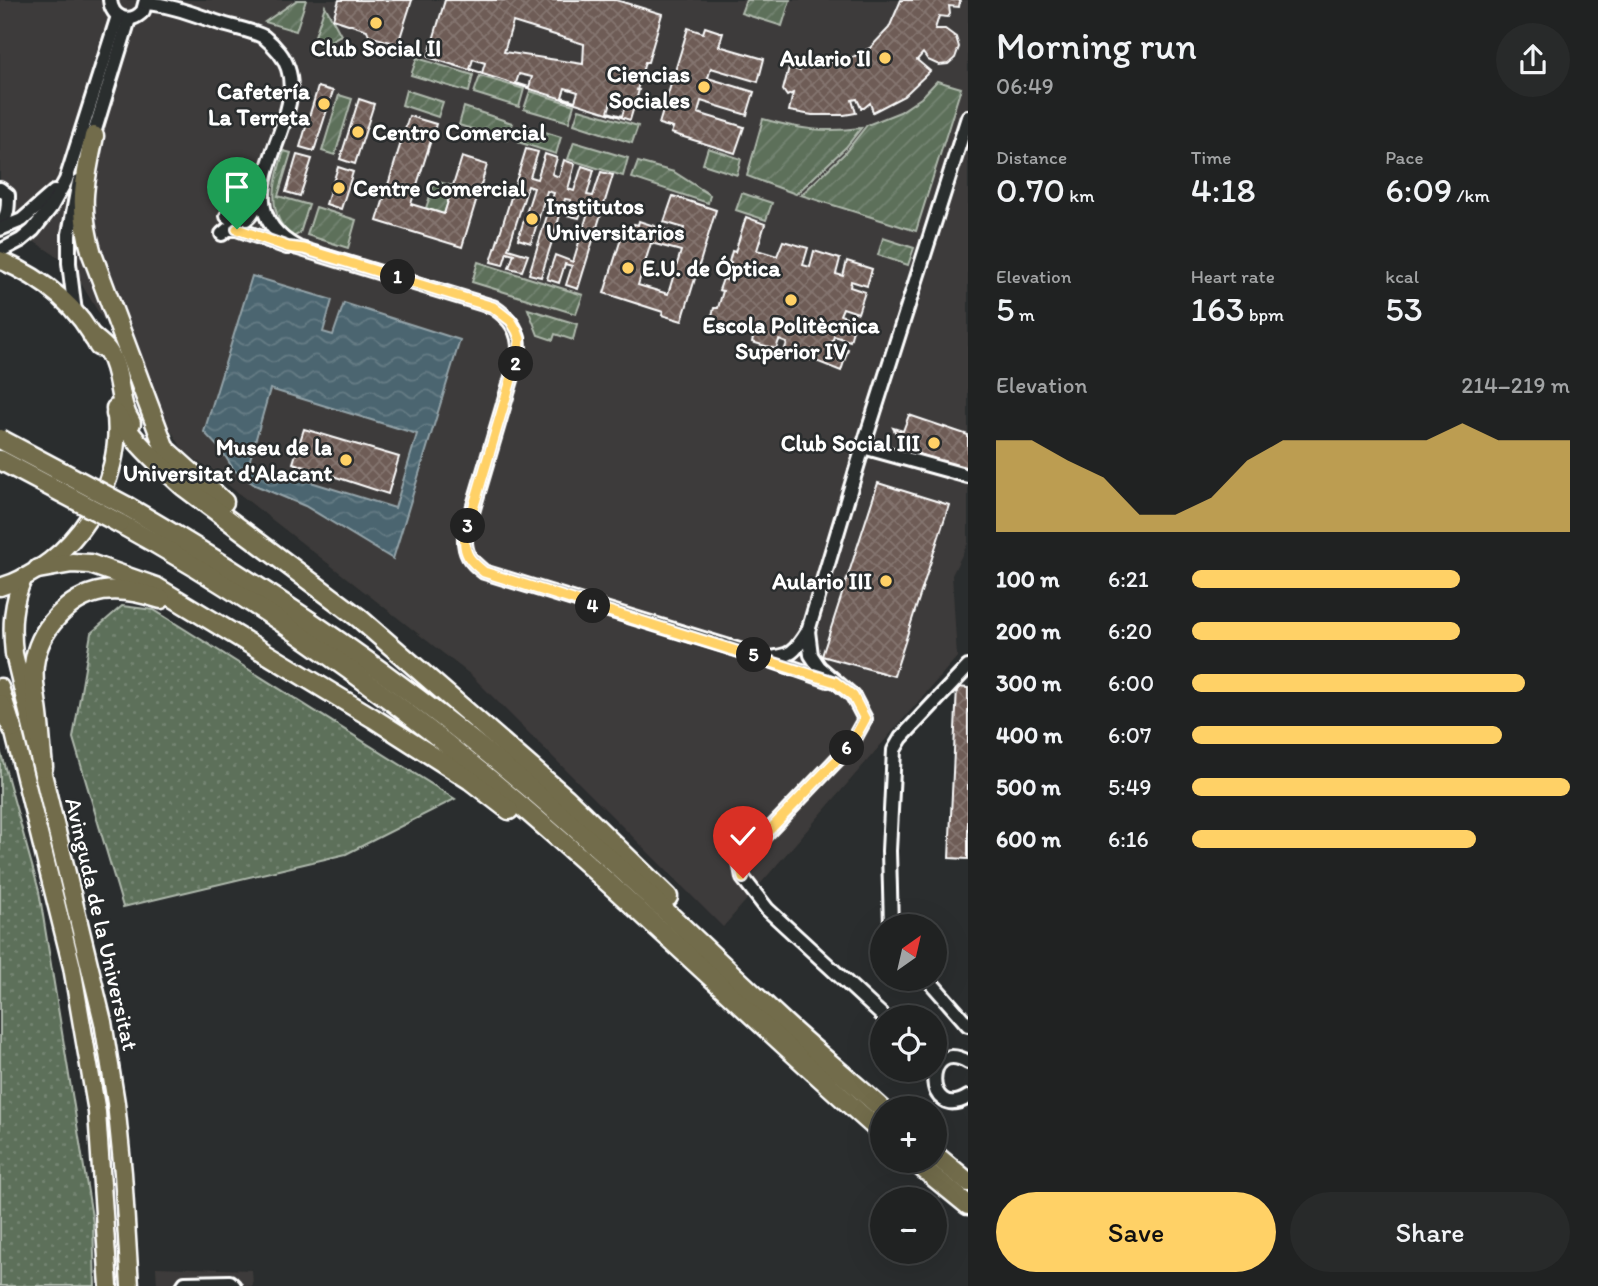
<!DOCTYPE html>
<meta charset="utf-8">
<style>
body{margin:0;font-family:Itim,sans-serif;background:#282a2a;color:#f1f3f6;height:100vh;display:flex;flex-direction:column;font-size:26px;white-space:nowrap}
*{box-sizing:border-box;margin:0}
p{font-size:23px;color:#a2a4a5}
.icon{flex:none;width:38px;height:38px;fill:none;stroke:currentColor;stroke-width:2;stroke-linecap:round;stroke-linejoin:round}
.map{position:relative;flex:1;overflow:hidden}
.side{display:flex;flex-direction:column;background:#202222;width:630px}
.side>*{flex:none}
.needle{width:46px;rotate:34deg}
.fabs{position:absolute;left:870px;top:914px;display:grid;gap:14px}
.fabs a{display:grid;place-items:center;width:77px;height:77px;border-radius:50%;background:#202222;box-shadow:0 7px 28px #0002,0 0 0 2px #3d3f40;font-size:35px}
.pin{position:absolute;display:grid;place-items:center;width:60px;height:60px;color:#fff;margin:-72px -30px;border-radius:50% 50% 50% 0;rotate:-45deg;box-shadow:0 0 7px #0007}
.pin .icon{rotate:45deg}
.km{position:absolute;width:35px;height:35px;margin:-18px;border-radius:50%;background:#222;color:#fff;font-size:19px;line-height:35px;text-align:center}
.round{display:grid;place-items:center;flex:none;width:74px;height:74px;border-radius:37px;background:#282a2a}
.summary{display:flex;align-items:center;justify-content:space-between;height:119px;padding:0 28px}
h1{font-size:38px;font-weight:600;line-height:52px}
.metrics{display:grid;grid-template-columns:repeat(3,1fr);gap:10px;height:119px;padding:7px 28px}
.metrics div{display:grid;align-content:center}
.metrics b{font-size:35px;font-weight:600}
.metrics small{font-size:19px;font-weight:400}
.metrics p{font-size:19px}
.chart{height:196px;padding:14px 28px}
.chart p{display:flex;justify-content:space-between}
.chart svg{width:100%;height:126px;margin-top:7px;fill:#ffd166;opacity:.7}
.action{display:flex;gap:14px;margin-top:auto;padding:14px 28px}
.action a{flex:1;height:80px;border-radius:42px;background:#ffd166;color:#111;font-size:28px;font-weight:600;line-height:80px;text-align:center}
.action a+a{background:#282a2a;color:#f1f3f6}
ul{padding:0 28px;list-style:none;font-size:23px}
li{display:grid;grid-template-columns:112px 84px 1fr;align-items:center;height:52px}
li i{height:18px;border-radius:9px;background:#ffd166}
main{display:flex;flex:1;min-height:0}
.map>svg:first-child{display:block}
</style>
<main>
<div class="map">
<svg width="968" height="1286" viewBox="0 0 968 1286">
<defs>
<pattern id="grass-dots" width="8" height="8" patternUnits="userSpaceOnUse" patternTransform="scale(1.75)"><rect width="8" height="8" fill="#5d705a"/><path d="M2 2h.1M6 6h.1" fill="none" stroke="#758573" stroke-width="1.8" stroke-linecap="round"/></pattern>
<pattern id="garden-furrows" width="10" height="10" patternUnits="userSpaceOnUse" patternTransform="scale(1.75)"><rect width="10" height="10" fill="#5d705a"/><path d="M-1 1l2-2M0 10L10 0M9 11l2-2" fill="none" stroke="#758573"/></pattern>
<pattern id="water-waves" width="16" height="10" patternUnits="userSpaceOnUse" patternTransform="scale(1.75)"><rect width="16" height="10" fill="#4b6570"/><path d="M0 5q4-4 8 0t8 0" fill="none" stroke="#667c85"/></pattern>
<pattern id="building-cross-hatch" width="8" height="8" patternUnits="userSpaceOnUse" patternTransform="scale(1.75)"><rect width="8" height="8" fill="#6e5c56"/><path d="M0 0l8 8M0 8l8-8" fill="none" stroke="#84746f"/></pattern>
</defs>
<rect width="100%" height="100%" fill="#2a2d2e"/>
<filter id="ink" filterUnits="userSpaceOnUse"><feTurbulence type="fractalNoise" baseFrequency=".0143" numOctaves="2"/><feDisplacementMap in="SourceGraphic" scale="14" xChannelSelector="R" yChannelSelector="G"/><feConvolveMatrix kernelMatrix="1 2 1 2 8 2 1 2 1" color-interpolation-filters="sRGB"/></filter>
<g filter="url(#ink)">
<g fill="#3e3b3a">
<path d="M0 0H968V543L952 575 957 657 723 927 471 675 183 450 69 264 30 239 0 215Z"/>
<path d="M156 1267 252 1270 253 1286H157Z"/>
</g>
<g fill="url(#grass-dots)" stroke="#aeb8ac" stroke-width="2">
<path d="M122 606 154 610 455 799 346 854 123 907 73 738 91 633Z"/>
<path d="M0 750 39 891 93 1223 95 1286H0Z"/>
</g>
<g fill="url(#garden-furrows)" stroke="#aeb8ac" stroke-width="2">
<path d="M297 0H306L296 31 265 22Z"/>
<path d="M746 0H790L782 26 741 13Z"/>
<path d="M325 6 341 35 321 46 315 36Z"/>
<path d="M417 58 473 75 469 92 411 75Z"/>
<path d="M480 76 524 89 519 107 474 93Z"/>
<path d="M937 81 961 88 916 231 801 195 844 154 867 125 900 112 921 98Z"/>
<path d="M406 90 443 102 438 117 402 105Z"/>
<path d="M530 91 574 105 569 122 524 109Z"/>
<path d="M339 95 352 99 335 155 322 151Z"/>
<path d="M464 107 512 123 507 140 459 125Z"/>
<path d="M579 109 638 126 632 143 574 124Z"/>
<path d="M763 119C799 129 824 133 861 128L846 147 796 194 747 176Z"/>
<path d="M523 125 561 137 556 154 518 142Z"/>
<path d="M574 142 628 158 623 176 568 159Z"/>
<path d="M708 148 741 159 737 175 703 164Z"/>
<path d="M284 151 291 153 278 196 309 205 300 233 293 237C265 214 274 181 284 151Z"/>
<path d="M638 162 674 172 710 195 708 203 632 178Z"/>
<path d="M435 181 453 186 444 214 426 208Z"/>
<path d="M742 193 772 203 766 220 736 210Z"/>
<path d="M316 207 356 220 348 248 307 235Z"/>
<path d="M883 238 914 248 908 265 878 255Z"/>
<path d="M478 262 583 295 576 314 472 282Z"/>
<path d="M528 309 577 324 573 340 555 334 553 340 538 335Z"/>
</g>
<path fill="url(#water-waves)" stroke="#93a3a9" stroke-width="2" fill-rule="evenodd" d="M252 276 332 300 323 332 333 335 344 303 460 340 393 559 305 506 255 485 234 470 222 451 204 432ZM270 389 417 434 395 508 249 463Z"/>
<g fill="url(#building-cross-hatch)" stroke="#fff" stroke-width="2" fill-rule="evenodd">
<path d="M339 0H412L398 44 369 36 367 30 333 19Z"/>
<path d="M445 0H616L662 14 648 62H645L637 90H639L630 120 428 57ZM513 22 584 44 583 64 504 52ZM473 59 485 63 482 73 470 69ZM519 74 532 77 529 87 516 83ZM565 88 578 92 575 101 562 97ZM611 102 625 106 622 116 608 112Z"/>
<path d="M901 0H960L959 7 949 6 950 14 948 17 939 16 935 29H945L956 37 959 47 955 58 948 64 939 65 928 60 923 53 917 60 930 71 904 96 873 112 870 103 864 108H861L857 99 852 100 856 113 844 115H812L789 111 793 93 787 96 783 90 789 67 800 71 804 60 820 63 836 62 853 57 870 48 889 28Z"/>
<path d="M705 27 723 33 719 46 764 59 758 82 711 68 708 78 754 92 747 115 701 101 698 113 744 127 735 153 671 133 673 128 659 124 688 28 703 33Z"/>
<path d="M318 87 333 91 314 151 300 147Z"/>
<path d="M359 99 374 104 355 164 340 159Z"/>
<path d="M409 116 436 124 411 204 444 214 462 157 487 165 462 247 377 221Z"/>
<path d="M526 149 538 152 530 177 537 179 545 154 557 158 552 174 559 177 564 160 575 164 568 189 574 191 582 166 594 170 587 195 593 196 601 172 613 175 578 289 566 285 572 266 565 264 559 283 547 279 555 255 573 262 590 206 584 204 579 218 567 215 571 200 565 199 541 277 529 274 554 193 547 191 531 243 518 239 534 188 528 186 508 249 528 255 522 271 509 268 514 254 507 252 503 265 491 262Z"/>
<path d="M297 155 312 159 300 196 286 192Z"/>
<path d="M338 167 353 172 341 209 326 204Z"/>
<path d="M673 196 716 210 682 321 662 315 663 312 604 293 625 226 632 229 634 224 638 225 639 221 682 235 684 228 664 222ZM651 243 681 251 668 294 638 285Z"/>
<path d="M746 217 765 224 757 250 777 256 783 241 808 248 803 265 810 267 814 251 840 259 836 274 843 276 847 261 872 269 867 286 851 281 850 287 865 292 858 313 843 308 840 315 856 320 850 341 834 336 832 343 848 349 841 371 816 361 819 353 812 350 810 360 784 351 787 343 779 340 776 349 752 342 754 332 732 325 729 335 711 330 714 320 711 319 714 308H718L723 291 719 290 723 279 726 280 731 263 729 262 732 251 735 252Z"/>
<path d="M909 415 968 435V462L966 469 904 449 893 428 903 431Z"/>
<path d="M304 429 399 457 388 494 293 463Z"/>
<path d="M878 483 949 505 894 676 822 656Z"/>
<path d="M957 687 968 688V859L949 858Z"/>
</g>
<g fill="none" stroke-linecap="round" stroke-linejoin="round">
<g stroke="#fff" stroke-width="18">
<g id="minor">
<path d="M110 0C112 19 130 25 143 11L146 0"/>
<path d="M146 3C172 5 198 16 223 24 236 28 253 31 264 37 269 41 275 47 279 52 327 112 207 199 298 248L493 307C511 319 520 331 519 353L465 536C464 554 470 561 484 572L766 658C791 657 795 652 808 631L863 447 968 117"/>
<path d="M91 143 129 19"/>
<path d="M0 189 8 195C8 207 8 216 0 226"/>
<path d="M227 216 234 222C250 224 255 207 262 195"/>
<path d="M0 229 22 220 54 192"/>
<path d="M222 234 228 229H237L287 247"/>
<path d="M0 251 21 240 33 230 51 207 66 180 118 16"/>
<path d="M75 312 69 263V234L79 181"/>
<path d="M863 447 968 476"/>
<path d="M808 631 811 655 819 667 853 696 865 719 850 746 740 861 743 878 767 909 884 1017"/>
<path d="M773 661 828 680"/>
<path d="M891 926 889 851 894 750 901 738 968 667"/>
<path d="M927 978 968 1025"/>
<path d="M968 1062C922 1036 924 1124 968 1097"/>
<path d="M183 1286 185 1283 230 1282 234 1286"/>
</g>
</g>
<g stroke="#fff" stroke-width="21">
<g id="major">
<path d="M0 260C42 278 78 305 98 347"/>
<path d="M24 577C12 602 11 627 14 654L103 1022 116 1103 123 1173 130 1286"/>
<path d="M0 587C72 566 127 483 115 408"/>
<path d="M0 687 13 729 72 967 97 1112 109 1286"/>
</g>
</g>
<g stroke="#fff" stroke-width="23">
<g id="highway">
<path d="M94 136C84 184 78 206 92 254L165 449 224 502"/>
<path d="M93 337C98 342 106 347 109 353 122 374 117 402 131 423"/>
<path d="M116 414C134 442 159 464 183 486L359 618 566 798 668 897"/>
<path d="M128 507C263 586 394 674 514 775 606 852 691 936 779 1018 812 1049 848 1078 882 1109"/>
<path d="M119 523C249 594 380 687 493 782 627 894 751 1018 882 1133"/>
<path d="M38 569 72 563 90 564 156 587 373 718 470 780 509 810"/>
<path d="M0 704 13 729"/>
<path d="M43 767C41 749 40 731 38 714 36 697 32 682 34 665 38 630 68 597 103 591 123 588 143 593 161 599"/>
<path d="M934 1154 968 1182"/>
<path d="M913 1160 968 1205"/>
</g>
</g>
<use href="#minor" stroke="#2a2d2e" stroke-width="12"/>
<use href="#major" stroke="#726c4b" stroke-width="16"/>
<use href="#highway" stroke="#726c4b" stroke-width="18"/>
<g stroke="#fff" stroke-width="23" stroke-linecap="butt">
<g id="highway-bridge">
<path d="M0 439 128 507"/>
<path d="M0 460 119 523"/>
</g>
</g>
<use href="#highway-bridge" stroke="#726c4b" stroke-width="18"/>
</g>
</g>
<g fill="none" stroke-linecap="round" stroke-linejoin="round" filter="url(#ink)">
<g stroke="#fff" stroke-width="14">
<path id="route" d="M237 229 288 247 304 249 493 307 511 321 517 331 520 339 519 353 465 536C463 554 470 561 484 572L835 682 853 696 865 719 850 746 740 861 743 878"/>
</g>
<use href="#route" stroke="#ffd166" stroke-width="9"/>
</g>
<g fill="#ffd166" stroke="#2a2d2e" stroke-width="2.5">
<circle cx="376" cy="23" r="7"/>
<circle cx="885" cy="58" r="7"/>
<circle cx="704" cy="87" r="7"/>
<circle cx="324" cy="104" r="7"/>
<circle cx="358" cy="132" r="7"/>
<circle cx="339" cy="188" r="7"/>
<circle cx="532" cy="219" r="7"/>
<circle cx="628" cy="268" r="7"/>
<circle cx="791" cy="300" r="7"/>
<circle cx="934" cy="443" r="7"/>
<circle cx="346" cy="460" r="7"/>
<circle cx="886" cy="581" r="7"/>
</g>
<g text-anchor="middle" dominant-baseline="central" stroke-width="5" stroke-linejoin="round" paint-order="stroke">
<g font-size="23" font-weight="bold" fill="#fff" stroke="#2a2d2e" text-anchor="end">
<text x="376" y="48" text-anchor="middle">Club Social II</text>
<text x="871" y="58">Aulario II</text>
<text x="690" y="74">Ciencias<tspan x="690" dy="26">Sociales</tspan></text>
<text x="310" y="91">Cafetería<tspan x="310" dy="26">La Terreta</tspan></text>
<text x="372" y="132" text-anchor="start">Centro Comercial</text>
<text x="353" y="188" text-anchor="start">Centre Comercial</text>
<text x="546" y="206" text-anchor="start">Institutos<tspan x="546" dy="26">Universitarios</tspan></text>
<text x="642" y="268" text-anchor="start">E.U. de Óptica</text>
<text x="791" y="325" text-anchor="middle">Escola Politècnica<tspan x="791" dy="26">Superior IV</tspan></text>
<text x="920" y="443">Club Social III</text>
<text x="332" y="447">Museu de la<tspan x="332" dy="26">Universitat d'Alacant</tspan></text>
<text x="872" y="581">Aulario III</text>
</g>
<g font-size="23" fill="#fff" stroke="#2a2d2e">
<text transform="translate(102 924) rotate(77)">Avinguda de la Universitat</text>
</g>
</g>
</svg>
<div class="fabs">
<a><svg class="needle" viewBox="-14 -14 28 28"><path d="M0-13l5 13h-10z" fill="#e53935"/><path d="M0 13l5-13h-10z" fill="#a2a4a5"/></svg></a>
<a><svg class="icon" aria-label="locate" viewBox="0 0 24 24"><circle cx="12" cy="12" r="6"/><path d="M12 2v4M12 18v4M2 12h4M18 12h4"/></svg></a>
<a>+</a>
<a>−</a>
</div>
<div class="pin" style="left:237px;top:229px;background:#1e9e55"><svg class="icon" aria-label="arrive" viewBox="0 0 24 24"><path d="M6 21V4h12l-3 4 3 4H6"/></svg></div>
<div class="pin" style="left:743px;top:878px;background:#d93025"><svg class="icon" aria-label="check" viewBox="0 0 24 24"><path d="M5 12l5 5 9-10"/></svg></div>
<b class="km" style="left:398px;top:277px">1</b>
<b class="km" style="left:516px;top:364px">2</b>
<b class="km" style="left:468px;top:526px">3</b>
<b class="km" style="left:593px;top:606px">4</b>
<b class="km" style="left:754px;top:655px">5</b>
<b class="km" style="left:847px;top:748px">6</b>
</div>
<section class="side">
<div class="summary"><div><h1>Morning run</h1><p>06:49</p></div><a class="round"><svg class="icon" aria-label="share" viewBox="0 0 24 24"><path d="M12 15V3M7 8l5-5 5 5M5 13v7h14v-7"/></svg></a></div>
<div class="metrics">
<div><p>Distance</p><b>0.70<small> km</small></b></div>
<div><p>Time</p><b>4:18</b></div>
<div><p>Pace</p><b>6:09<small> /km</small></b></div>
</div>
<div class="metrics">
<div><p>Elevation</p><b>5<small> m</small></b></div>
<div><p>Heart rate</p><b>163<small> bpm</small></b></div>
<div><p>kcal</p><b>53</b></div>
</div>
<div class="chart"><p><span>Elevation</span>214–219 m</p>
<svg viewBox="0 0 160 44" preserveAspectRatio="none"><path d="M0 44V12L10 12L20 19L30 25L40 38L50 38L60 32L70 19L80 12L90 12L100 12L110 12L120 12L130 6L140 12L150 12L160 12V44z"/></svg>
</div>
<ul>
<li><b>100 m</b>6:21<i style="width:71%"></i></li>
<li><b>200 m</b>6:20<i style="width:71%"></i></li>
<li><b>300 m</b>6:00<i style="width:88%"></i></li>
<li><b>400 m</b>6:07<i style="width:82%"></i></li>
<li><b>500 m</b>5:49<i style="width:100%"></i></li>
<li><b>600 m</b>6:16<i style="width:75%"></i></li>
</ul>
<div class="action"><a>Save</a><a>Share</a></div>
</section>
</main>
